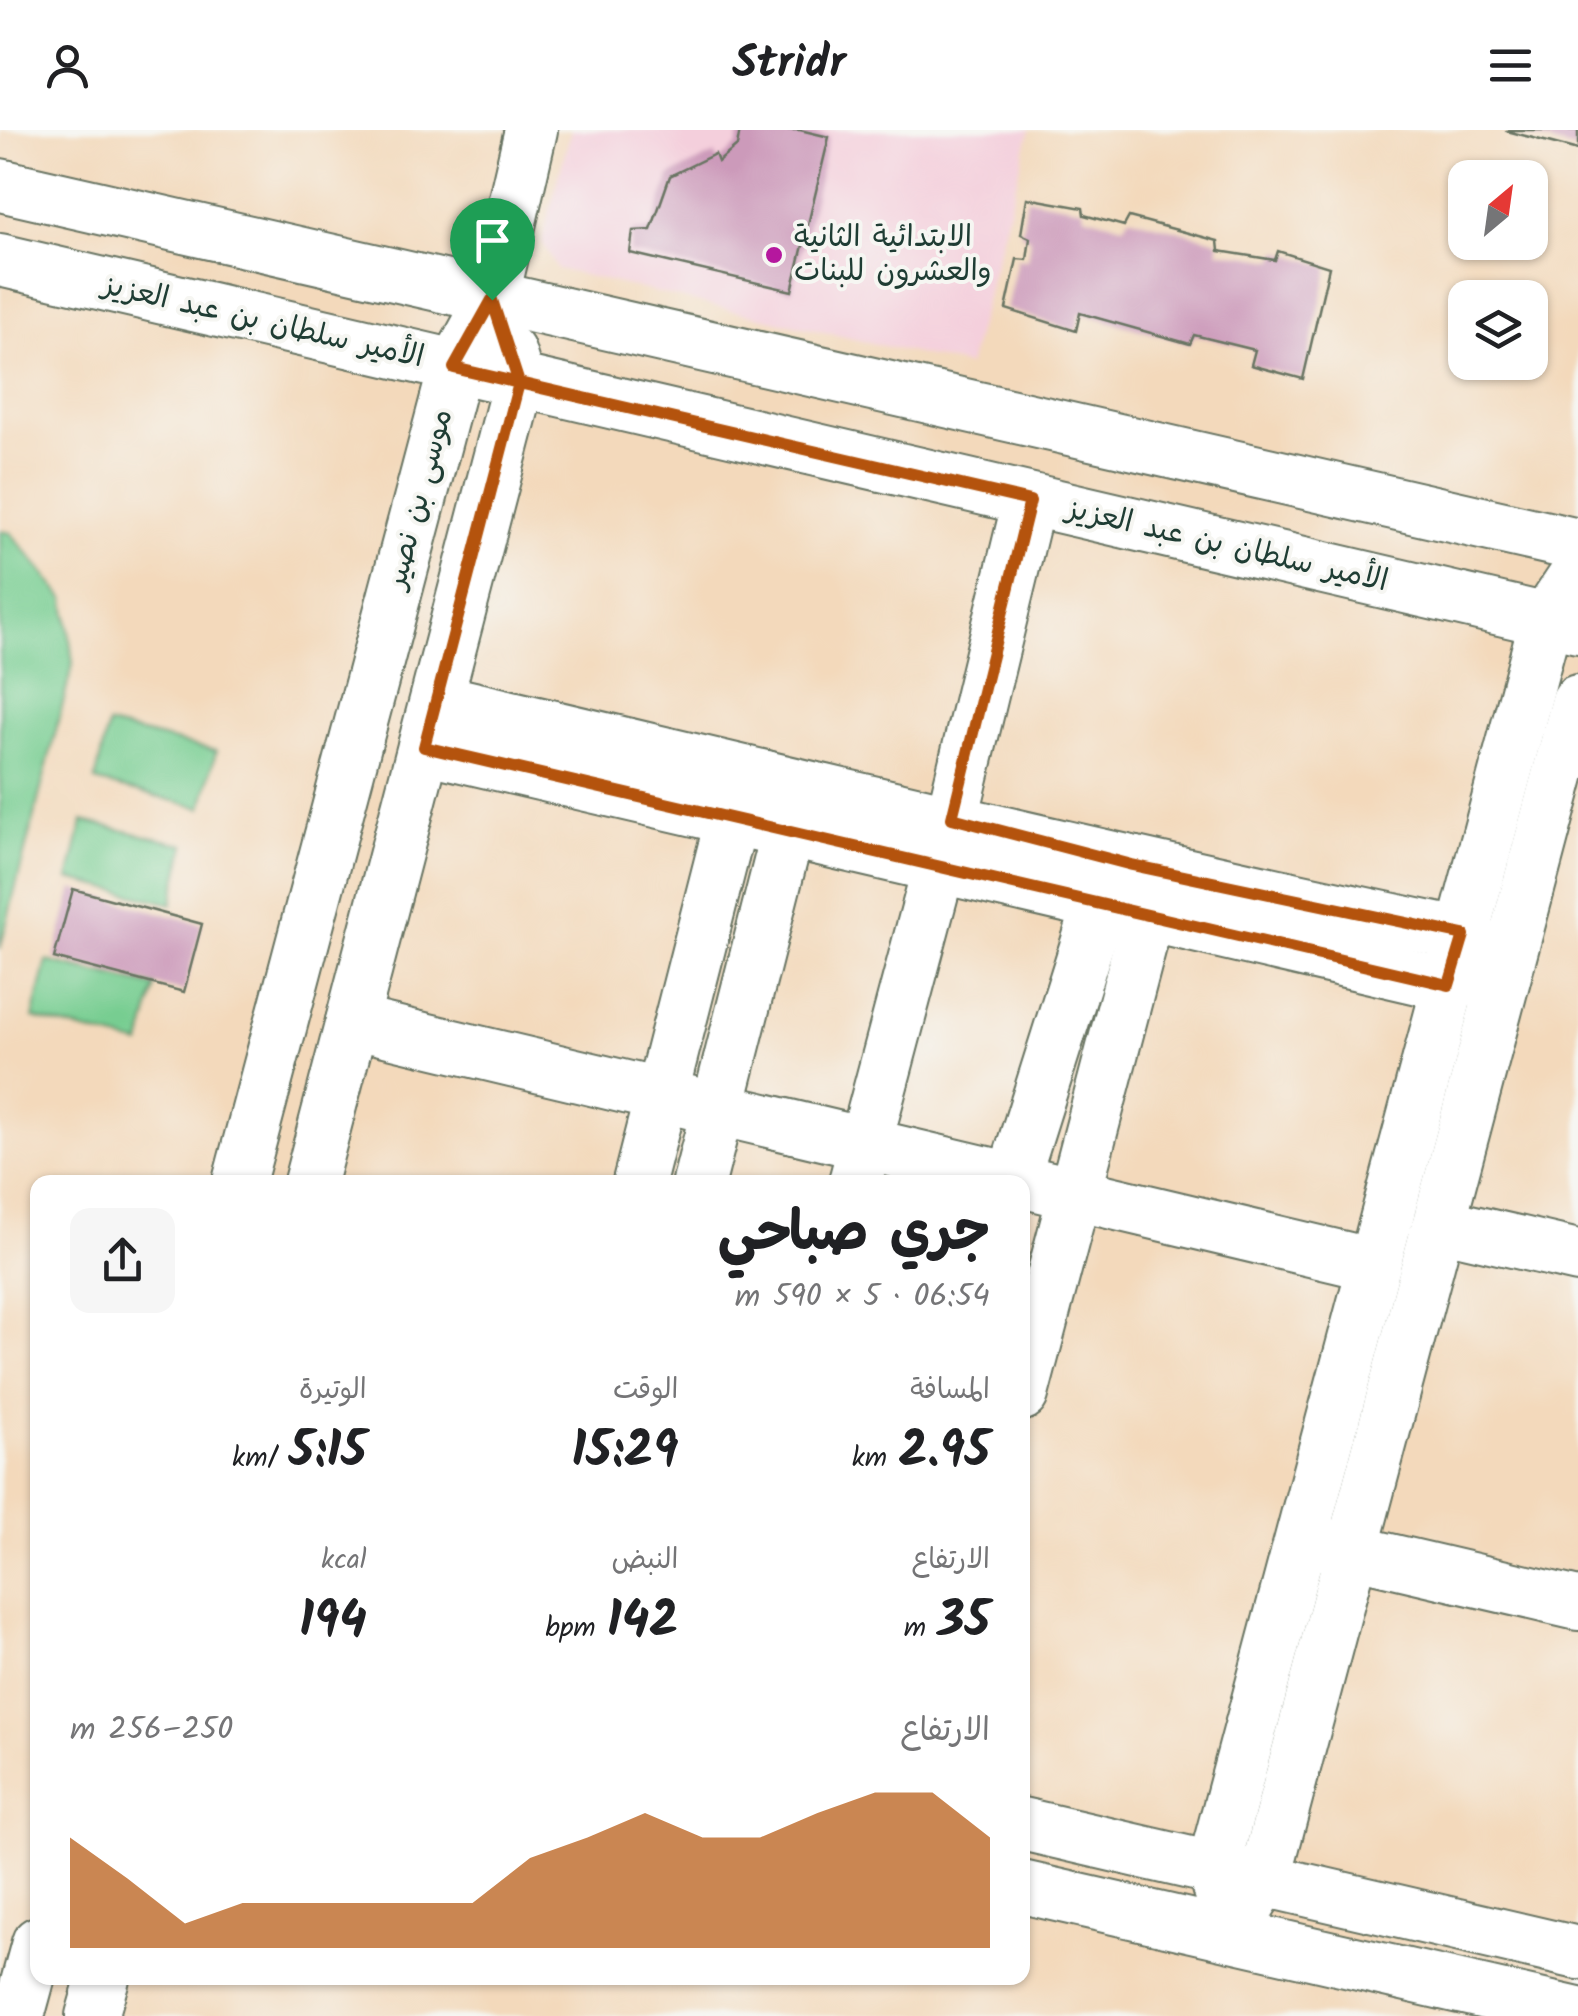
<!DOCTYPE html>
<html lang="ar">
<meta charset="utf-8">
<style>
body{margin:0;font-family:Kalam,"Playpen Sans Arabic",sans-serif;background:#f6f6f6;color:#202124;direction:rtl;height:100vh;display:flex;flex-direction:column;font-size:38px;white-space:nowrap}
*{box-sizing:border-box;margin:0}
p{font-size:32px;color:#757577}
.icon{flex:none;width:55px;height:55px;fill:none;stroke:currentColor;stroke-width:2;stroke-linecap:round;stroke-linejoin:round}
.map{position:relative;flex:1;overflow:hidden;direction:ltr}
.details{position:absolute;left:30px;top:1045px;width:1000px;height:810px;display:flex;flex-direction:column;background:#fff;border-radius:20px;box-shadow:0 2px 8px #0004;direction:rtl}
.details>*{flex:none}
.needle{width:65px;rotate:29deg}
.fabs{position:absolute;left:1448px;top:30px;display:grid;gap:20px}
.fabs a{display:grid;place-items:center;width:100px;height:100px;border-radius:20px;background:#fff;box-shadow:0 2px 8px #0004;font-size:50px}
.pin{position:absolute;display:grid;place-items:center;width:85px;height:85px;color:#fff;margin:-102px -42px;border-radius:50% 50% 50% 0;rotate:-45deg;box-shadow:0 0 10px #0007}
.pin .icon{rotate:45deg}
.round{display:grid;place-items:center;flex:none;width:105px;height:105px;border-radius:20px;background:#f6f6f6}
.summary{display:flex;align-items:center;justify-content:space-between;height:170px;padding:0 40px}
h1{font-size:55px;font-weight:700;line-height:75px}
.figures{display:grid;grid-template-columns:repeat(3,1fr);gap:15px;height:170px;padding:10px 40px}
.figures div{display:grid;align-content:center}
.figures b{font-size:50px;font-weight:700}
.figures small{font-size:28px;font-weight:400}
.figures p{font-size:28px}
.chart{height:280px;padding:20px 40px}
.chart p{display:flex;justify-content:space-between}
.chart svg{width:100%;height:180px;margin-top:10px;fill:#b45309;opacity:.7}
header{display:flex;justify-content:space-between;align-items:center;height:130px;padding:0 40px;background:#fff;font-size:45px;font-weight:700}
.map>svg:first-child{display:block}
</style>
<header><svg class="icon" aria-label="menu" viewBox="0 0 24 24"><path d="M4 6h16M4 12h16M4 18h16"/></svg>Stridr<svg class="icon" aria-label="person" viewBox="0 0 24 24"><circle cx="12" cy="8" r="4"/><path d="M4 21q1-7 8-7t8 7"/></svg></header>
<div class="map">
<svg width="1578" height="1886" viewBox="0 0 1578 1886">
<rect width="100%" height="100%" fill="#f6f6f2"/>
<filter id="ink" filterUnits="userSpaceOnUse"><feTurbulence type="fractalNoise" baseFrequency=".01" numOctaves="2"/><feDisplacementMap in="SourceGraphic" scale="20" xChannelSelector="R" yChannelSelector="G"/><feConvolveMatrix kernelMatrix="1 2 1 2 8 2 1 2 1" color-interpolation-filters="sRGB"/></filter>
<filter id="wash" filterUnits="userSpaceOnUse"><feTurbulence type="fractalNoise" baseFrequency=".0048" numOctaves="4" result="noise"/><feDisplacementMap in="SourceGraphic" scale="40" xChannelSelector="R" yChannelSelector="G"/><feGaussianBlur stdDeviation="2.25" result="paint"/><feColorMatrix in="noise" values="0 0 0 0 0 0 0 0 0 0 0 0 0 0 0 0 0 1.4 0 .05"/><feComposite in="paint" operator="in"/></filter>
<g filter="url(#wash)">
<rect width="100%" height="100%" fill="#f3d9bb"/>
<path fill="#f4cfdc" d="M571 0H1030L968 236 557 139 542 111Z"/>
<g fill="#77cd91" stroke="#4b8562" stroke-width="2.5">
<path d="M0 401 11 403 65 469 73 534 0 819Z"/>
<path d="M108 595 216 621 202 678 95 651Z"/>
<path d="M83 691 185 715 172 774 69 749Z"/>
<path d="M47 831 155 857 141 915 33 888Z"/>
</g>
<g id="blocks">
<g fill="#cc9aba">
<path d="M740 0H800L829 7 792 161 630 123 633 101 651 100 670 46 715 24 718 32 737 16Z"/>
<path d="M1508 0H1578V20L1507 1Z"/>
<path d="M1027 68 1083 78 1084 85 1124 96 1129 87 1218 111 1219 121 1275 130 1278 121 1329 137 1303 249 1251 235 1255 220 1194 205 1190 214 1080 183 1076 201 1006 179 1017 129 1027 130 1030 108 1021 104Z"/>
<path d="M73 759 202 794 184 862 54 828Z"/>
</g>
</g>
</g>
<g filter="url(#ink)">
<use href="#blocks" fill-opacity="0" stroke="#697463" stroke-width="2.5"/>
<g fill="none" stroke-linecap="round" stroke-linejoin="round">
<g stroke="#697463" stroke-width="56">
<g id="minor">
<path d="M0 55 1578 415"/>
<path d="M0 130 1578 497"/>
<path d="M439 570C780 650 1121 733 1464 805L1492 823"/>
<path d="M424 617 1449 855 1481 842"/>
<path d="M352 892 1374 1135"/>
<path d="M239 1052 455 238 492 170 531 0"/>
<path d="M310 1052 519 253 509 222"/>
<path d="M639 1052 732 688 766 647 788 701 699 1052"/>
<path d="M855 1052 952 688 1029 371"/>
<path d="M1012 1052 1100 773 1121 748"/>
<path d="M1439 1094 1578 1126"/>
<path d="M1022 1264 1148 785 1137 751"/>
<path d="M1317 1413 1578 1474"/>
<path d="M1022 1694 1578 1823"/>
<path d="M1022 1757 1578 1884"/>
<path d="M1231 1803 1213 1739 1546 490 1578 442"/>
<path d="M1231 1803 1264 1750 1578 571"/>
<path d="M18 1886 38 1813"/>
<path d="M92 1886 103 1848"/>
</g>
</g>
<use href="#minor" stroke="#fff" stroke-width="52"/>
</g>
</g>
<g fill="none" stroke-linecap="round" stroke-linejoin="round" filter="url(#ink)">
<g stroke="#fff" stroke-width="20">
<path id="route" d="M492 170 519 253 424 617 1449 855 1464 805 1132 735 952 688 1030 371C838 326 646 283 454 238L492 170"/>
</g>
<use href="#route" stroke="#b45309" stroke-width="12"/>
</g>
<circle fill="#b5179e" stroke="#f6f6f2" stroke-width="4" cx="774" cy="125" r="10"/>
<g text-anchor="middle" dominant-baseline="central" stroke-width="8" stroke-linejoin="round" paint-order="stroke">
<g font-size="30" fill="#1f3d34" stroke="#f6f6f2" text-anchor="start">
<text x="794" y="108">الابتدائية الثانية<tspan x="794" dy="34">والعشرون للبنات</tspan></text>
</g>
<g font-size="30" fill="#1f3d34" stroke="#f6f6f2">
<text transform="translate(263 192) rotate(13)">الأمير سلطان بن عبد العزيز</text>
<text transform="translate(420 369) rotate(-75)">موسى بن نصير</text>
<text transform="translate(1227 416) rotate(13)">الأمير سلطان بن عبد العزيز</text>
</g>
</g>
</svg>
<div class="fabs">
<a><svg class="needle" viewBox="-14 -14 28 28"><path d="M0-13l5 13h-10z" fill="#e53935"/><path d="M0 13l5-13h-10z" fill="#757577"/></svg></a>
<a><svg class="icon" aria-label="layers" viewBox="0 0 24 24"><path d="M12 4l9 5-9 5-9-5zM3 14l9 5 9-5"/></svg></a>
</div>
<div class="pin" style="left:492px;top:170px;background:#1e9e55"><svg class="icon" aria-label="arrive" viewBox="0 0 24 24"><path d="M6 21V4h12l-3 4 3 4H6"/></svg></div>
<section class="details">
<div class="summary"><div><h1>جري صباحي</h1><p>06:54 · 5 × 590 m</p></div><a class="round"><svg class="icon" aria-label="share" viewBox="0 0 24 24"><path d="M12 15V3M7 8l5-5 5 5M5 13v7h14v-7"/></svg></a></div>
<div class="figures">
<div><p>المسافة</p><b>2.95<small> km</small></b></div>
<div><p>الوقت</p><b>15:29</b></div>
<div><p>الوتيرة</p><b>5:15<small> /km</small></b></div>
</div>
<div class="figures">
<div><p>الارتفاع</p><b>35<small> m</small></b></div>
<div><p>النبض</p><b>142<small> bpm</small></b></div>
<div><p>kcal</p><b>194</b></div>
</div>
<div class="chart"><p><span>الارتفاع</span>250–256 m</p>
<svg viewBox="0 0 160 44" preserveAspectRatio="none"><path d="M0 44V17L10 27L20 38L30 33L40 33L50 33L60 33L70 33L80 22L90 17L100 11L110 17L120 17L130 11L140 6L150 6L160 17V44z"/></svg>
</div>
</section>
</div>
